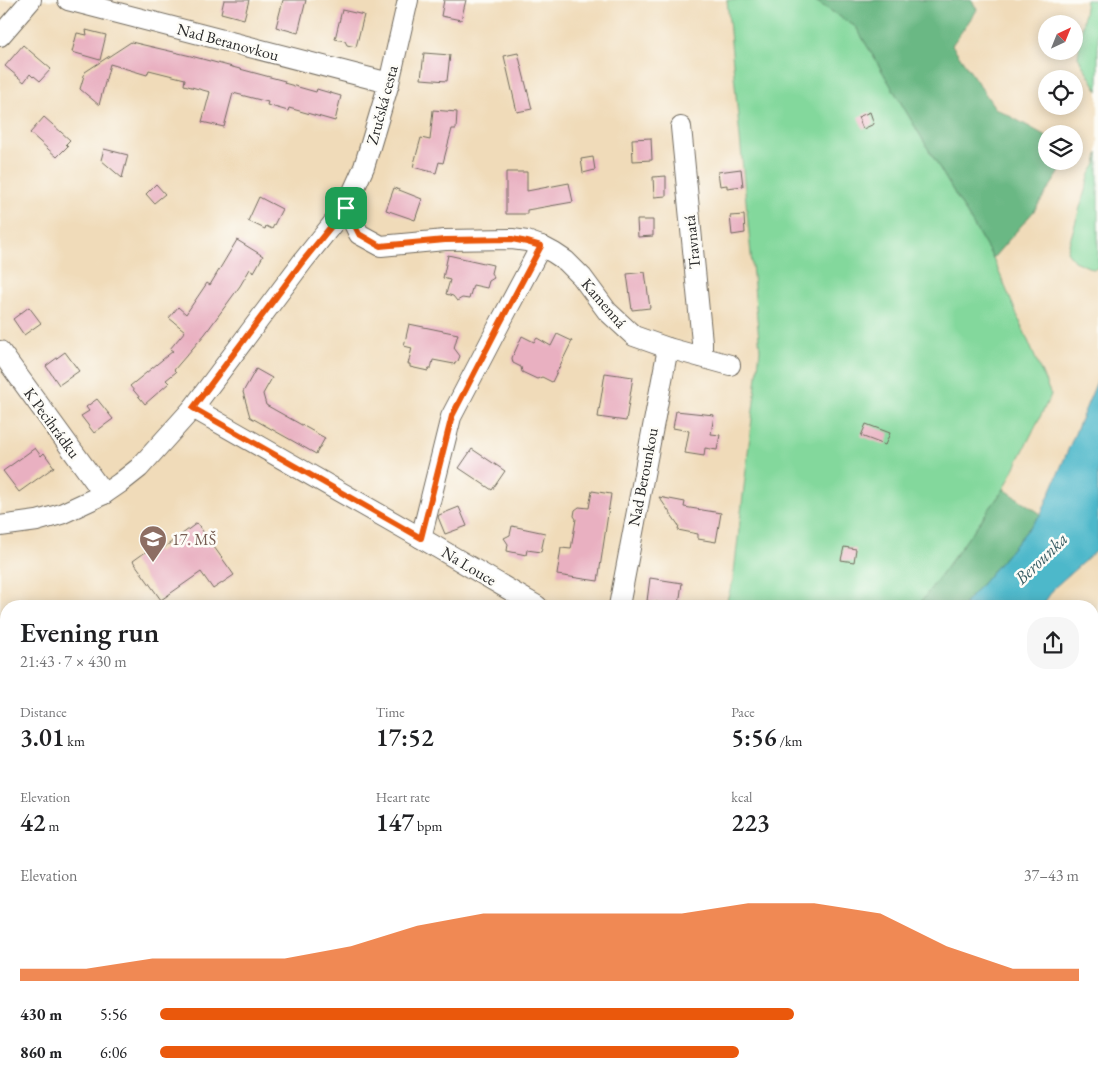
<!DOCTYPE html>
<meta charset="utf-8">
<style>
body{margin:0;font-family:"EB Garamond",serif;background:#f6f6f6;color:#202124;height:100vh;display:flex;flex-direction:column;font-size:19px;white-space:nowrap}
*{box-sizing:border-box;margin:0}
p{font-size:16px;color:#757577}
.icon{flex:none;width:28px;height:28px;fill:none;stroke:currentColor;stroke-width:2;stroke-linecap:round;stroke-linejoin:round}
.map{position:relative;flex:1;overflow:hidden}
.side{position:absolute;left:0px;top:600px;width:1099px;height:481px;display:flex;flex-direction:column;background:#fff;border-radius:20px 20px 0 0;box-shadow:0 2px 12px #0003}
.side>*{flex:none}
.needle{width:32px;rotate:43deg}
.fabs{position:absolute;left:1038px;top:15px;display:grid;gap:10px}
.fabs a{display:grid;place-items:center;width:45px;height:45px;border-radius:50%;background:#fff;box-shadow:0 2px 12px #0003;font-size:25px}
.pin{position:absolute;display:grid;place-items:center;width:42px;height:42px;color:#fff;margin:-21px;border-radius:10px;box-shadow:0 2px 8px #0006}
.round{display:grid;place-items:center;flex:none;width:52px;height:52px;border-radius:20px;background:#f6f6f6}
.summary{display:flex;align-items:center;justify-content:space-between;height:85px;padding:0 20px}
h1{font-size:28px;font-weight:600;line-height:38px}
.metrics{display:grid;grid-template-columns:repeat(3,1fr);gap:8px;height:85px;padding:5px 20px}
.metrics div{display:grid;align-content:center}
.metrics b{font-size:25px;font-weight:600}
.metrics small{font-size:14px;font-weight:400}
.metrics p{font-size:14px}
.chart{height:140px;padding:10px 20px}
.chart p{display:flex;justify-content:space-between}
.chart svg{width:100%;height:90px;margin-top:5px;fill:#ea580c;opacity:.7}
ul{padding:0 20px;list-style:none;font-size:16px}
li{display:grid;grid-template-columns:80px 60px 1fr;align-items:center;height:38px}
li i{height:12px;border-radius:6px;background:#ea580c}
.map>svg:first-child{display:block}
</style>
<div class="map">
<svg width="1098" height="1081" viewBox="0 0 1098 1081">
<rect width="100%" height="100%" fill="#fdfcf7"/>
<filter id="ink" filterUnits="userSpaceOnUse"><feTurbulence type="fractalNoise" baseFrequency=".02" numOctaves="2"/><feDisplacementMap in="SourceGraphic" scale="10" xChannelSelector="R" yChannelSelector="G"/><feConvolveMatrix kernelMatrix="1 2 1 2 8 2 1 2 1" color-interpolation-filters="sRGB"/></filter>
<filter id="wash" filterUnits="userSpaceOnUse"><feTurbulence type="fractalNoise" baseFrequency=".0096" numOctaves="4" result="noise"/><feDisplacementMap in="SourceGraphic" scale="20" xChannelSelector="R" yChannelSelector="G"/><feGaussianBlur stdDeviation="1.12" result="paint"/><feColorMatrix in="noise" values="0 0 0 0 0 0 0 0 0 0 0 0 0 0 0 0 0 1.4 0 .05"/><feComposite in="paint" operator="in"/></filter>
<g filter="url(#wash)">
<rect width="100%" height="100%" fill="#f0dbb9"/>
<g fill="#83d89c" stroke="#578264">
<path d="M727 0H814L856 27 993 258 1051 395 1004 489 918 606H725L733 581 760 350Z"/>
<path d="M1086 0H1098V91L1078 57Z"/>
<path d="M1098 153V268L1093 269 1074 261 1067 251 1090 174 1096 164Z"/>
<path d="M49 1075H257L254 1081H43Z"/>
<path d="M466 1075H724L722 1080 709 1081H462Z"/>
</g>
<g fill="#6ab884" stroke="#4a7258">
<path d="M814 0H972L977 10 952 45 995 108 1046 136V161H1067L1034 211 993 258 856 27Z"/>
<path d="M1004 489 1041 514 963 606H918Z"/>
<path d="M0 788 6 800V1075H49L43 1081H0Z"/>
<path d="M724 1075H1010L1008 1081H709L722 1080Z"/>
</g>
<g fill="#4db8ca" stroke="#3c727a">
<path d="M1098 379V549L1055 587 1042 606H963L1041 514Z"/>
<path d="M1098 688C1098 694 1098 700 1098 705 1096 712 1095 715 1098 721V748L1093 741V693Z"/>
<path d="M1098 774V1081H1008L1010 1075H1092V775Z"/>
</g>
<g id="blocks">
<g fill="#e9b0c1">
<path d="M224 0H249L244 19 221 13Z"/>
<path d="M283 0H306L298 33 276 27Z"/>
<path d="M444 0H466L461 20 441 16Z"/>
<path d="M342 10 364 15 356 47 347 45 345 41 335 39Z"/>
<path d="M86 30 106 35 100 60 72 52 77 33 87 35Z"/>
<path d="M131 42 191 56 285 81 284 83 316 92 317 89 320 90 341 96 335 121 289 108 288 111 267 105 268 102 233 93 224 127 202 122 210 92 184 85 185 79 149 70 147 75 110 64 99 105 80 89 85 72Z"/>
<path d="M23 45 51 69 40 81 34 76 33 77 30 74 24 82 5 66Z"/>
<path d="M424 53 450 55 447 81 421 79Z"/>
<path d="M518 53 532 109 517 112 504 56Z"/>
<path d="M433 110 457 112 456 129H452L443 163 439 162 436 173 413 167 421 138 430 140Z"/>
<path d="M870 112 874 124 863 129 858 117Z"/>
<path d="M44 117 70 140 66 144 68 146 57 157 30 133Z"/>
<path d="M651 138 652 160 633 161 632 139Z"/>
<path d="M104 149 128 155 122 178 101 160Z"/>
<path d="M593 157 595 170 583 173 581 159Z"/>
<path d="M741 169 743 186 727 188V185L720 186 718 172Z"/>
<path d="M506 172H527V191L569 183 573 202 527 210V214H506Z"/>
<path d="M666 176V196L654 197 653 177Z"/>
<path d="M156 184 165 194 154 203 146 194Z"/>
<path d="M394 188 422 199 415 220 386 210Z"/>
<path d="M259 197 282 209 272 229 266 226 265 229 248 221Z"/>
<path d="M744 215 745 233 732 235 730 216Z"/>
<path d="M637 220H653V236L638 237Z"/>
<path d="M237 240 263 256 254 272 250 269 240 286 205 334 174 370 176 372 166 380 169 383 145 404 130 386 173 351 170 349 185 331 169 318 178 307 186 314 207 283 210 285Z"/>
<path d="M448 255 493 265 491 273 494 278 489 281 487 288 473 285 469 299 462 298 457 301 453 296 446 294 450 280 443 278Z"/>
<path d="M645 272 650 308 632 310 627 274Z"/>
<path d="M29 307 41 323 24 335 13 319Z"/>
<path d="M409 324 458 334 454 348 460 356 458 361 454 364 433 360 431 369H428V371L410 367V364H408L412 348 404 346Z"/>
<path d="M557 334 572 341 552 382 542 377 537 379 522 372 521 367 513 363 512 358 522 336 534 342 537 338 551 346Z"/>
<path d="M65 352 79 371 59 385 46 366Z"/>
<path d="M256 369 272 378 263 394 266 405 325 438 316 454 250 417 243 392Z"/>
<path d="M605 373 633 377 626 421 598 417Z"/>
<path d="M97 399 113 419 94 433 81 416 89 411 86 407Z"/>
<path d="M676 411 714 415 711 434 720 435 717 450 705 448 704 456 685 453 689 431 673 428Z"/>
<path d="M866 424 890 433 885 445 861 436Z"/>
<path d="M35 448 41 456 44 453 54 467 19 492 3 471Z"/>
<path d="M472 449 505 471 492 490 459 468Z"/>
<path d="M592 491 611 494 598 581 557 575 561 548 571 549 576 519 574 516 575 510 579 507 589 508Z"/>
<path d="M659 497 685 502 684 507 721 513 716 542 698 539V534L678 530 679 526Z"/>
<path d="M459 507 467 526 445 534 438 517 439 515Z"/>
<path d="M197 523 234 575 213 589 201 572 161 600 133 561 154 546 158 552Z"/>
<path d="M512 526 545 533 541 552 527 550 526 555 507 551 508 544 504 538 510 535Z"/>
<path d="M844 547 856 549 854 562 841 560Z"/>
<path d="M650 578 682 583 679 605 647 601Z"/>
</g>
</g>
</g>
<g filter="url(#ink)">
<use href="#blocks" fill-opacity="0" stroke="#70695d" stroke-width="1"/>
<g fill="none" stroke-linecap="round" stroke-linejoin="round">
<g stroke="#70695d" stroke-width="22">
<g id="minor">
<path d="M68 0 389 83"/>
<path d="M0 36 31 0"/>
<path d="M681 127 702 342V357"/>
<path d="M346 207 359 234 381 246 445 240 512 239 527 241 541 246 554 253 566 261 582 277 607 311 634 336 668 348 730 365"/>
<path d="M0 351 104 494"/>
<path d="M193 408 421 538 537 606"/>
<path d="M0 526 37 521 61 514 104 494 120 483 139 468 193 408 303 261 346 207 364 167 389 83 408 0"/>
<path d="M421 538 451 417 499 325 541 246"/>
<path d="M619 606 668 348"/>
<path d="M0 733 6 746"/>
<path d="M115 1075 116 1081"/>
<path d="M64 1081 73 1075"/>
<path d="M354 1081 357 1075"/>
<path d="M545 1081 548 1075"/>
<path d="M631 1081 642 1075"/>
</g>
</g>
<use href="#minor" stroke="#fff" stroke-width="20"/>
</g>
</g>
<g fill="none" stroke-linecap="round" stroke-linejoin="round" filter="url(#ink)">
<g stroke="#fff" stroke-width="10">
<path id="route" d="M346 208 359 234 380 246 445 240 512 239 527 242 541 246 499 325 452 416 421 538 193 408 303 261Z"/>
</g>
<use href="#route" stroke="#ea580c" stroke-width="6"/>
</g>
<defs>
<g id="school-pin" transform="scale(1.4375)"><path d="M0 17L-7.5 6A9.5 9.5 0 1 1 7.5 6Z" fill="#8d6e63" stroke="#fdfcf7"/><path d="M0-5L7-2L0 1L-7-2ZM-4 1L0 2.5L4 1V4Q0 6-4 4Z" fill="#fff"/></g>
</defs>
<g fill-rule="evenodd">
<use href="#school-pin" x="153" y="539"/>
</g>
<g text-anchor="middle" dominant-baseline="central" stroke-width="5" stroke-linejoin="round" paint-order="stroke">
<g font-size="16" fill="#2b2b2b" stroke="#fdfcf7">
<text transform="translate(228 42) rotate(15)">Nad Beranovkou</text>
<text transform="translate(382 105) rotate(-75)">Zručská cesta</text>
<text transform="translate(692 242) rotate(-96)">Travnatá</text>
<text transform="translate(604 303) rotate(49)">Kamenná</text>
<text transform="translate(52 423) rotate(54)">K Pecihrádku</text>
<text transform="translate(643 477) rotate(-79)">Nad Berounkou</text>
<text transform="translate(469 566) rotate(31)">Na Louce</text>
</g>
<g font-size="16" fill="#785e54" stroke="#fdfcf7" text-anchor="start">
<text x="172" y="539">17. MŠ</text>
</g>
<g font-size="18" font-style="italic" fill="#375c63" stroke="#fdfcf7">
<text transform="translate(1041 558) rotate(-44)">Berounka</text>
</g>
</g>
</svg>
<div class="fabs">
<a><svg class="needle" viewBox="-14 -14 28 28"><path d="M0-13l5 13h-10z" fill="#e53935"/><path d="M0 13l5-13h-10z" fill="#757577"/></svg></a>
<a><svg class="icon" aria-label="locate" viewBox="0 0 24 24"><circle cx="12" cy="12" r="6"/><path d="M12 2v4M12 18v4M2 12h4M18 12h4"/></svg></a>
<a><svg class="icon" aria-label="layers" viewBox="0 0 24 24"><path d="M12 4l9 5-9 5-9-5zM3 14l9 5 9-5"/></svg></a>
</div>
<div class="pin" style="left:346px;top:208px;background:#1e9e55"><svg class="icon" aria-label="arrive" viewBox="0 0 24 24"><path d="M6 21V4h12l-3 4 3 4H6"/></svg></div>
<section class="side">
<div class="summary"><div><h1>Evening run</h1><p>21:43 · 7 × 430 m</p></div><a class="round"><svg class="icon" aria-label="share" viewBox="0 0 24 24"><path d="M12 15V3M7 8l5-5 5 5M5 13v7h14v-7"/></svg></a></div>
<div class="metrics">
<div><p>Distance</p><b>3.01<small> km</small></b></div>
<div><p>Time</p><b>17:52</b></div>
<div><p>Pace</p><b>5:56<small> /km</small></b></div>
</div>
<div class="metrics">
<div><p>Elevation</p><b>42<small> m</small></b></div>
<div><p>Heart rate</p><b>147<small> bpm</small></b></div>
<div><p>kcal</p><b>223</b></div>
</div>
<div class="chart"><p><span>Elevation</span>37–43 m</p>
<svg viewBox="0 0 160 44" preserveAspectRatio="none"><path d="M0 44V38L10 38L20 33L30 33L40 33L50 27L60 17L70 11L80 11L90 11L100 11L110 6L120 6L130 11L140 27L150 38L160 38V44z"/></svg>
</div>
<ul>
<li><b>430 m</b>5:56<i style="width:69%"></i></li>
<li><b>860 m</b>6:06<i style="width:63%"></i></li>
</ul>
</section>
</div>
